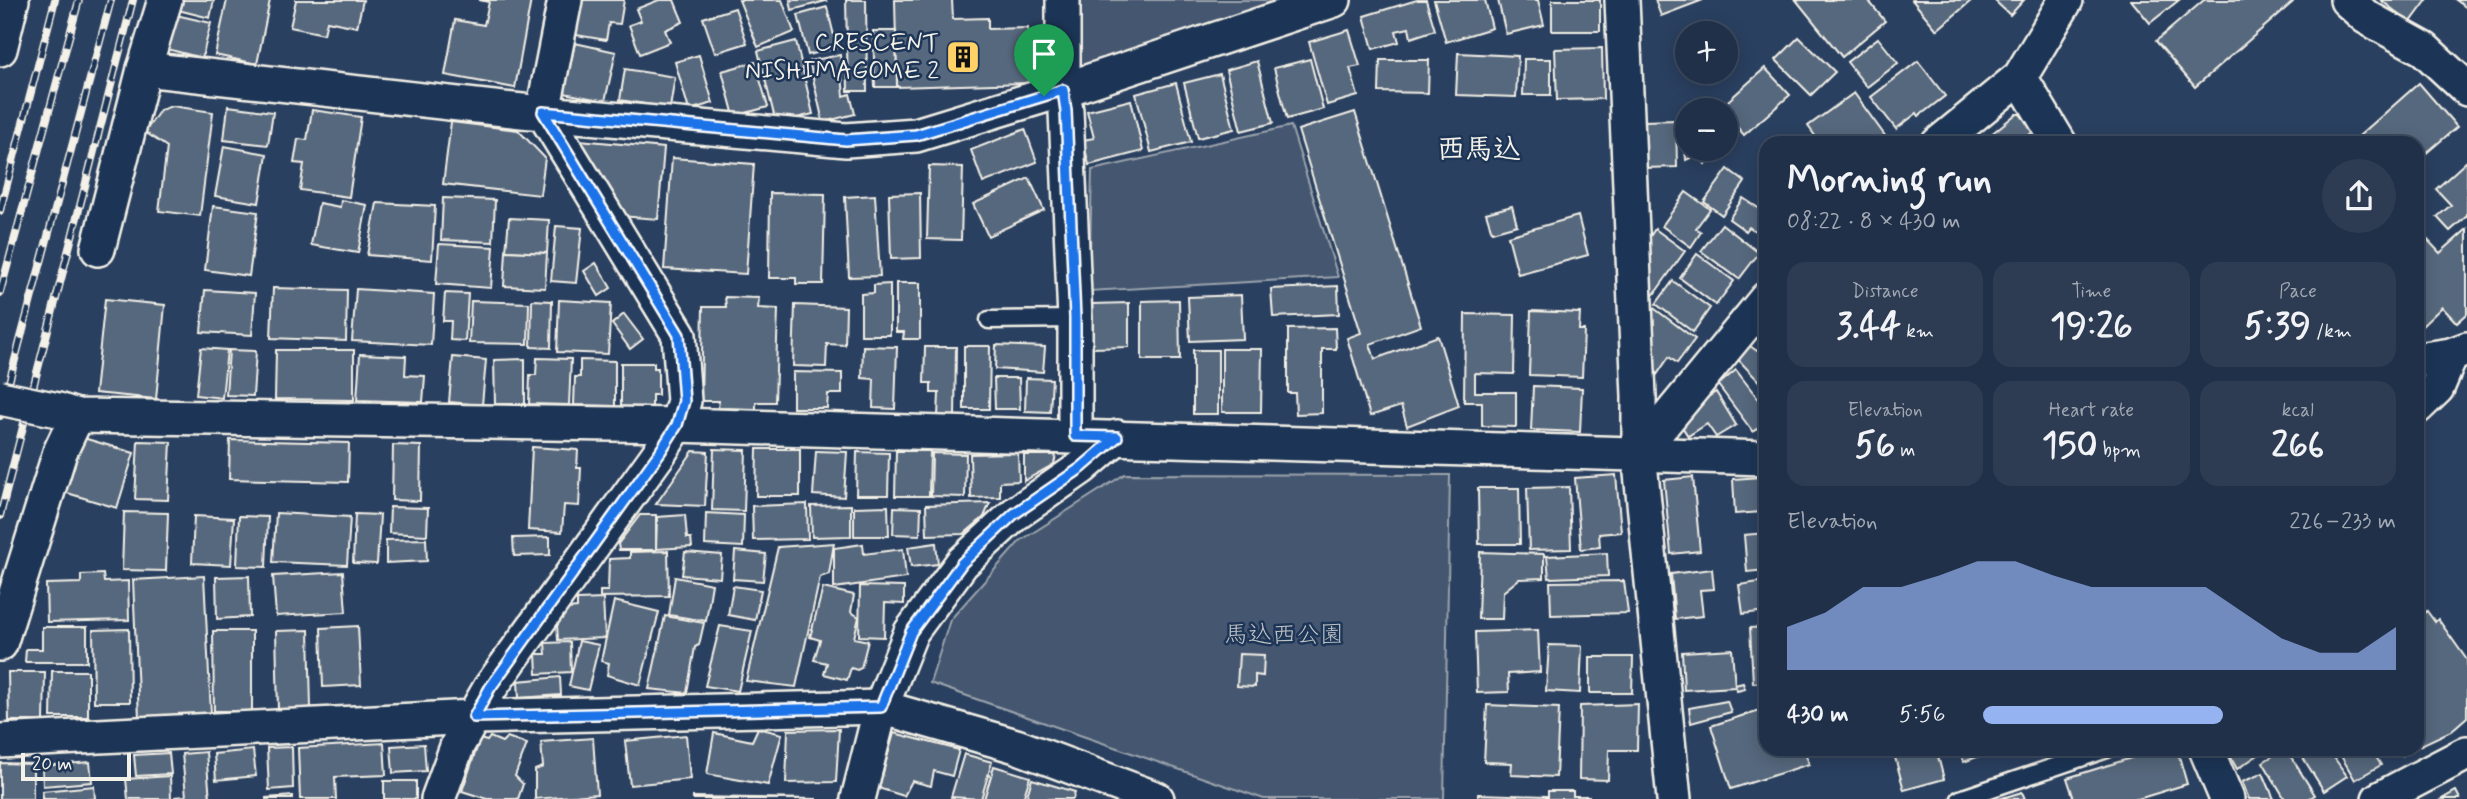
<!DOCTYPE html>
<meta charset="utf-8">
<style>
body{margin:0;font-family:Mynerve,"Klee One",sans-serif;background:#2d3c52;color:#f1f3f6;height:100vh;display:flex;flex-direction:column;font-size:26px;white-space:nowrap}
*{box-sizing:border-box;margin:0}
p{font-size:23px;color:#a2a9b4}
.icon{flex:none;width:38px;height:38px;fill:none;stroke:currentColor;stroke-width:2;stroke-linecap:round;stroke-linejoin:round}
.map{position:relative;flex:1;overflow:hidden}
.sheet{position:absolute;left:1759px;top:136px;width:665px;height:620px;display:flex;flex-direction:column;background:#203048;border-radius:21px;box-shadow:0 4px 18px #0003,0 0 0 2px #3d4b60}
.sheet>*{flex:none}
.tools{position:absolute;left:1675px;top:21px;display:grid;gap:14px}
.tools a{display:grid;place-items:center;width:63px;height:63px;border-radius:50%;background:#203048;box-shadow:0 4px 18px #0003,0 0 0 2px #3d4b60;font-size:35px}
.scale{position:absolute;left:21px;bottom:18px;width:110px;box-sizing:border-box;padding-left:7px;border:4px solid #f4f1e8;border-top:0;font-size:19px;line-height:24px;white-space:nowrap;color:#f4f1e8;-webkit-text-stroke:5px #1d3557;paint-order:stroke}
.pin{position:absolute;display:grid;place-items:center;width:60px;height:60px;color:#fff;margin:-72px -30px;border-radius:50% 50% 50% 0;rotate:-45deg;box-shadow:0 0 7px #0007}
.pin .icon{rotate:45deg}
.round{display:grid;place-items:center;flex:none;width:74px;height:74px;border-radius:37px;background:#2d3c52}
.overview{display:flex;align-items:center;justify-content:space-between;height:119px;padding:0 28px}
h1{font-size:38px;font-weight:700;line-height:52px}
.stats{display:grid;grid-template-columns:repeat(3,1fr);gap:10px;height:119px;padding:7px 28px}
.stats div{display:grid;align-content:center;border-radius:18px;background:#2d3c52;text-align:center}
.stats b{font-size:35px;font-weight:700}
.stats small{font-size:19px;font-weight:400}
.stats p{font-size:19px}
.chart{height:196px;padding:14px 28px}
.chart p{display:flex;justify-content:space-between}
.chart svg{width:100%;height:126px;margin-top:7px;fill:#95b2f1;opacity:.7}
ul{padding:0 28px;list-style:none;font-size:23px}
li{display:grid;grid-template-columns:112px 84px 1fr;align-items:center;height:52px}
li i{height:18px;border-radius:9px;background:#95b2f1}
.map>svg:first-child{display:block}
</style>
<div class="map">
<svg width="2467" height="799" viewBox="0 0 2467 799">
<rect width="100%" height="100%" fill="#2a4060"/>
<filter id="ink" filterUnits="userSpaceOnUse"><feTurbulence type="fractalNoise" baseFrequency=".0143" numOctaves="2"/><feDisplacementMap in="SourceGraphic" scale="14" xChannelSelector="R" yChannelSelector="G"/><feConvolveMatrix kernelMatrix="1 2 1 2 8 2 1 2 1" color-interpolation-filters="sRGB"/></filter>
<g filter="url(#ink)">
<g fill="#445771" stroke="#9ca4ac" stroke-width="2">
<path d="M1079 0H1289L1081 70Z"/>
<path d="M1291 126 1338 277 1089 291 1092 170Z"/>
<path d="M1125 474 1450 475 1444 799H1264L930 683 950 620 1020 541Z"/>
</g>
<g fill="#56677d" stroke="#f4f1e8" stroke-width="2">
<path d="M176 0H214L210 18 174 9Z"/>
<path d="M227 0H270L257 64 215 55Z"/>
<path d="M296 0H363L357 27 327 21 324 34 290 27Z"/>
<path d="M479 0H531L515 88 445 75 455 20 484 25 489 2Z"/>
<path d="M582 0H624L620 24 609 23 606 40 576 35Z"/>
<path d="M659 0H674L683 22 665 30 670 42 640 54 629 25 641 21 636 9Z"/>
<path d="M739 0H782L794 32 758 47Z"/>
<path d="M790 0H825L826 1 792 10Z"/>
<path d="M846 0H866L867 91H848Z"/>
<path d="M895 0H952L953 19 988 18V29L1028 28 1029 83 897 87Z"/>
<path d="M1417 0H1426L1435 30 1411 38 1409 28 1396 31 1399 42 1373 49 1364 16Z"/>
<path d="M1434 0H1485L1492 28 1446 42Z"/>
<path d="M1498 0H1538L1544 25 1506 34Z"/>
<rect x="1552" y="0" width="48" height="31"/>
<path d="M1655 0H1703L1661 16Z"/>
<path d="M1796 0H1868L1885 21 1842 57Z"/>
<path d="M1912 0H1972L1937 30Z"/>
<path d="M1994 0H2024L2010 15Z"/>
<path d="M2131 0H2179L2150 23Z"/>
<path d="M2204 0H2292L2293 2 2195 87 2156 41Z"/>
<path d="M2381 0H2427L2410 23Z"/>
<path d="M2456 0H2467V8Z"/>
<path d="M827 7 837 48 808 55 798 15Z"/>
<path d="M735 8 747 43 715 53 703 18Z"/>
<path d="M176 15 211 23 202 58 167 49Z"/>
<path d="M1349 30 1360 66 1350 68 1358 96 1327 105 1309 42Z"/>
<path d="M873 31H896L897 87H875Z"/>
<path d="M1799 37 1835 72 1811 95 1776 60Z"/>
<path d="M1878 38 1898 63 1867 87 1847 62Z"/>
<path d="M796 41 813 114 776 123 758 51Z"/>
<path d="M575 43 616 52 605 101 564 93Z"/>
<path d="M1602 48 1603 99 1557 100 1555 49Z"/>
<path d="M1458 53 1518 56 1516 97 1456 95Z"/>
<path d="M699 55 713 103 689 110 675 62Z"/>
<path d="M840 55 844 96 850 94 855 114 823 122 809 61Z"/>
<path d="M1310 59 1323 109 1287 119 1274 68Z"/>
<path d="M1524 59H1551V95H1523Z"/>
<path d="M1380 60H1429L1428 93 1379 92Z"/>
<path d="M1257 61 1273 123 1241 131 1226 70Z"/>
<path d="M1918 61 1945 96 1919 116 1917 113 1896 129 1871 97Z"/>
<path d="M755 62 768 107 734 116 722 71Z"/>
<path d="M1765 68 1790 95 1744 135 1726 114V110L1720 108Z"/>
<path d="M625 69 675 77 670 108 620 100Z"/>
<path d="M1220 74 1234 129 1198 138 1184 83Z"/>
<path d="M1176 83 1191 142 1151 152 1136 94Z"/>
<path d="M2419 83 2457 127 2417 161V144H2394L2392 141 2389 144H2350Z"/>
<path d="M1854 93 1891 144H1821L1808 126Z"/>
<path d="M1131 100 1143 151 1089 165 1083 140 1094 138 1087 111Z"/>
<path d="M172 106 213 112 200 216 159 211 167 147 145 132 160 110Z"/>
<path d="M228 106 273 112 268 145 224 140Z"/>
<path d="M312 110 361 117 349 197 300 190 304 164 294 163 298 139 307 140Z"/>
<path d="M1355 112 1421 326 1370 344 1375 359 1438 336 1459 406 1407 426 1401 406 1370 416 1347 338 1361 333 1298 130Z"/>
<path d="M2016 114H2020L2034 131 2023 140 2026 144H1979Z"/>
<path d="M1676 120 1677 167 1645 168 1644 121Z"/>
<path d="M451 122 518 130 545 158 540 195 443 184Z"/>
<path d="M1687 123V149H1716L1705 164 1699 154 1686 160 1683 125Z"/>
<path d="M1025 129 1037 162 983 183 971 150Z"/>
<path d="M579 140 664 148 658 219 620 216Z"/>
<path d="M224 146 267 154 259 203 215 196Z"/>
<path d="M672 158 754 164 746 274 664 269Z"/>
<path d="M2467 161V216L2450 231 2437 217 2451 205 2436 189Z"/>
<path d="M929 166 963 167 961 240 927 239Z"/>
<path d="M1728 169 1745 182 1722 215 1704 202Z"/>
<path d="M1029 178 1044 210 988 236 973 204Z"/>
<path d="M1686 192 1710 209 1696 228 1701 232 1691 247 1662 226Z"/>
<path d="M770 193 825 194 823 284H796V278H769Z"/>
<path d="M920 193 921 258 891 259 889 194Z"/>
<path d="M875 195 880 276 849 277 845 197Z"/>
<path d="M443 198 495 200 493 242 441 240Z"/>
<path d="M1743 198 1766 213V238L1749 227 1746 231 1729 219Z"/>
<path d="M341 200 367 205 358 253 311 245 319 203 340 207Z"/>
<path d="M377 203 435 206 432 260 367 255Z"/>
<path d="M213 206 258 212 249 276 205 270Z"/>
<path d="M1512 206 1517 225 1492 232 1486 213Z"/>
<path d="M1578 216 1588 255 1518 274 1508 236Z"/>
<path d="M509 218 549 220 547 253 506 251Z"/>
<path d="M1722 224 1759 253 1739 279 1701 251Z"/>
<path d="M556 226 582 228 576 283 551 281Z"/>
<path d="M1655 229 1685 251 1650 300 1642 248Z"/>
<path d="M2467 229V314L2457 323 2442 307 2417 331V245L2425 237 2440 253Z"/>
<path d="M439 244 494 247 491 288 436 284Z"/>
<path d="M506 251 547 253 545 288 504 286Z"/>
<path d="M1697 254 1734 281 1716 305 1680 278Z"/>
<path d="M596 263 611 288 599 296 584 271Z"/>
<path d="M1673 281 1710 308 1693 332 1656 304Z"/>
<path d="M896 283H920V339H903L904 332H896Z"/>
<path d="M890 284V335H861V294L874 293V285Z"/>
<path d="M1338 286 1339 314 1273 317 1271 289Z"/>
<path d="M273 288 347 290 346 341 271 338Z"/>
<path d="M356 289 434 294 431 345 352 341Z"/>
<path d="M205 290 255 293 252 335 201 332Z"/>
<path d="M445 293 468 294 465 341 450 340 451 321H443Z"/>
<path d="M1241 295 1243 339 1190 341 1188 297Z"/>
<path d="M725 297 759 298 758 308 778 309 775 402H756V409L718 408 719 401H701L703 307H726Z"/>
<path d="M105 299 165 305 156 399 95 393Z"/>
<path d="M532 300 552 301 551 348 531 347Z"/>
<path d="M559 300 611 303 608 354 557 352Z"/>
<path d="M1179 300 1180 360H1142V301Z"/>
<path d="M471 301 529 303 528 344 469 343Z"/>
<path d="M1129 303V347L1092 348V304Z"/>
<path d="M795 305 846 307 845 345 827 344 826 367 793 366Z"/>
<path d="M1651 306 1695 339 1677 363 1669 357 1656 376 1647 370Z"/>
<path d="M1531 311 1580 313 1579 330H1584L1582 377 1529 375Z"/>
<path d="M624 314 643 339 630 349 612 324Z"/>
<path d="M1465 314 1515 315 1514 374 1475 373V392H1516V427L1482 426V402H1464Z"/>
<path d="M1766 317V343L1753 329Z"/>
<path d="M1335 328 1336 349H1322V413L1296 414 1295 393H1288V329Z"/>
<path d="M1743 341 1757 351 1763 345 1766 348V389L1733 354Z"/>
<path d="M996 345 1045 347 1043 372 995 369Z"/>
<path d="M863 346 897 347 895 409 873 408 874 379 862 378Z"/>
<path d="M964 346H990L989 409H964Z"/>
<path d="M925 347H956L955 417H938L939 393H931V383H924Z"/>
<path d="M201 348 227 350 222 398 196 395Z"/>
<path d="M1222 349H1262L1261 412H1222Z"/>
<path d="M229 350 256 351 253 396 226 395Z"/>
<path d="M276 350H354V400L275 399Z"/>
<rect x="1193" y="350" width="25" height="64"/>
<path d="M360 354 406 356 405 375 425 376 423 402 357 400Z"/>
<path d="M453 357 486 360 482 405 449 402Z"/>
<path d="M537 358 571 359 569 405 529 404 530 375H536Z"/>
<path d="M525 359V404H495L494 360Z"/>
<path d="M580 360 615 361V406L574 405 575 377H580Z"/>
<path d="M621 363H654V368H658V395H652V408H621Z"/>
<path d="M1736 370 1766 409V423L1753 432 1718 385Z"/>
<path d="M793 372 842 373V394H828L827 408H793Z"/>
<path d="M994 378H1019L1020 409H995Z"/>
<path d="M1026 378 1052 379 1050 412 1025 411Z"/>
<path d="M1533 386 1582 388 1580 432 1531 430Z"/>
<path d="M1716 392 1736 425 1716 437 1707 424 1688 436 1676 417Z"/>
<path d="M80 437 134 453 117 508 64 492Z"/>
<path d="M230 440 349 443 348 482 229 479Z"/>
<path d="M138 441 171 442 168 500 135 499Z"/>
<path d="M393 445 421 446 420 501 392 500Z"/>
<path d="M532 447 578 450 577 468H581L579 506 564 505 562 532 528 530Z"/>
<path d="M714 449 746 450 744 511 712 510Z"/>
<path d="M757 449H800V496H756Z"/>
<path d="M693 451 708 452 705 506 656 504Z"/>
<path d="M816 451 847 452 844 497 813 495Z"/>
<path d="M896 451H930L929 496H895Z"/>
<path d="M857 452 889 453 888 495H856Z"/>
<path d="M932 453 966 454 965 497 931 496Z"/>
<path d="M1018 453 1019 481 1000 482V497L971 498 970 454Z"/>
<path d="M1024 455H1056L1054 464 1024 481Z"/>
<path d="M1616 475 1621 532 1599 534 1600 547 1581 549 1575 478Z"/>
<path d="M1693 477 1700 551 1671 554 1664 480Z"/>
<path d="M1761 477 1762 512 1735 514 1733 479Z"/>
<path d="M1569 487 1571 549 1529 550 1527 488Z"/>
<path d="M1478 488H1519L1520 544H1479Z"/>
<path d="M990 503 984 517 964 534 927 535 926 505Z"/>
<path d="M807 504 808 539 753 540 752 506Z"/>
<path d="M851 505V536L812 537 811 506Z"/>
<path d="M888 506 889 536H854V507Z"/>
<path d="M390 507 428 508 427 535 389 533Z"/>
<path d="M894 507 921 508 920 535 893 534Z"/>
<path d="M124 512 168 513 166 571 122 570Z"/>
<path d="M276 513 350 517 347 565 273 562Z"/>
<path d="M706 513 744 515 743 547 705 545Z"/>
<path d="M355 514 380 515 377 564 353 563Z"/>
<path d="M640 515H656V550H619L618 544Z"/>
<path d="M685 515 687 538H691L692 547 656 549 657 517Z"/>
<path d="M194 516 234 518 231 565 192 563Z"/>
<path d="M239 516 268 517 266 567 237 566Z"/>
<path d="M1766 533V570L1747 572 1744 535Z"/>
<path d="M550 537V555L514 556 513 538Z"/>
<path d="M426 539 427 561 386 563V540Z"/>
<path d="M834 543 829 574 820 577 796 687 746 681 778 547Z"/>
<path d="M936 543 938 564 911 567 908 547Z"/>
<path d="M863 544 864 554 903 549 906 578 834 588V548Z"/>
<path d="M668 551 669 596 600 597V591H608L609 559 630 558V552Z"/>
<path d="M735 551 766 554 763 581 733 579Z"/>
<path d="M685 552 722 555 720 578 682 575Z"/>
<path d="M1480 552 1544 554V578L1519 579 1503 592 1502 619H1478Z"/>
<path d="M1607 553 1608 576 1549 578 1547 556Z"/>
<path d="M1712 569 1714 589 1700 590 1703 616 1675 619 1671 574Z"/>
<path d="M343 572 346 612 276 616 273 576Z"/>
<path d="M103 574 104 582 128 581 129 620 47 622 46 584 81 583V575Z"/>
<path d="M204 576 211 714 139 718 133 580Z"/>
<path d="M249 576 250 617 217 619 216 577Z"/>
<path d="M675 577 712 584 706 621 669 615Z"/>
<path d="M1624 581 1628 613 1551 615 1550 582Z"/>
<path d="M1766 581V611L1743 614 1739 585Z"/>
<path d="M733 586 761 590 755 620 728 615Z"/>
<path d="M860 586 904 587V604L885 603 884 637 859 636Z"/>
<path d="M823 588 854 595 851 612 859 617 854 638 868 641 861 668 857 670 851 668 847 680 824 674 827 663 814 660 820 640 810 637Z"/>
<path d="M603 599 605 638 558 640 557 625 568 609 577 608V600Z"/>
<path d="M614 601 659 612 640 685 607 675 609 663 601 661Z"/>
<path d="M2427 611 2435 622 2438 619 2467 660V717L2451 731 2417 747V619Z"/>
<path d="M665 616 704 623 699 645 695 647 687 693 649 689Z"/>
<path d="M358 626 361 685 323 687 321 628Z"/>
<path d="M720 626 752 631 738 691 705 686Z"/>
<path d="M42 627H87V662H25L26 649H42Z"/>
<path d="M1766 627V682L1753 683 1750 628Z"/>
<path d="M129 629 130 702H94L93 630Z"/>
<path d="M309 630 311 708 278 710 276 631Z"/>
<path d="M1538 630 1540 672 1508 674 1509 692 1477 693 1475 632Z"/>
<path d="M213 631H252V711H214Z"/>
<path d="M579 641 599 645 588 690 569 686Z"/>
<path d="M570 642 571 672 537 674 536 654H546L545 643Z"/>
<path d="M1549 645 1582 646 1580 693 1546 691Z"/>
<path d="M1732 649 1735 687 1684 690 1682 652Z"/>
<path d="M1239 654 1264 655 1263 676 1255 675V687L1237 686Z"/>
<path d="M1590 657H1633L1632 693H1590Z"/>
<path d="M52 671H88V717H51Z"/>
<path d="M8 672H45L44 721H9Z"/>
<path d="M560 677 561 695 519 698 518 681Z"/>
<path d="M1743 683 1745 689 1737 691 1735 685Z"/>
<path d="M1727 701 1731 712 1691 723 1689 708Z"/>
<path d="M1638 704 1637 750H1609L1608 780 1579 779 1580 706Z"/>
<path d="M1487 705 1559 708 1556 777 1511 775 1512 763 1484 762Z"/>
<path d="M1766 708V749H1804L1809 764 1731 789 1711 726Z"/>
<path d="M758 728 782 734 768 785 707 774 714 733 752 741Z"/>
<path d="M839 729 836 782 786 783 788 730Z"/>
<path d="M894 733 959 750 952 776 934 771 931 786 912 781 904 796 881 789 879 786Z"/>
<path d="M686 735 690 779 630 785 625 741Z"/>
<path d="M490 737 502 742 507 737 527 744 515 776 523 784 518 799H487L462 791 480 739 487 741Z"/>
<path d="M593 738 597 794 535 799V770L543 767 541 742Z"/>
<path d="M384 743 386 775 335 777 336 799H300L298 748Z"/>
<path d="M424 744 426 771 393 773 391 746Z"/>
<path d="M292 747 293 788 269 790 267 748Z"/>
<path d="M1898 749H1936L1944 779 1904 790 1893 750Z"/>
<path d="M1959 749H1998L1964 762Z"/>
<path d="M2160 749H2177L2187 784 2138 799H2074L2067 778Z"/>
<path d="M2226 749H2267L2237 769Z"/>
<path d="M2284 749H2286L2315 795 2308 799H2285L2263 762Z"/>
<path d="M2306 749H2328L2347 776 2324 791 2300 753Z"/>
<path d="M2337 749H2371L2381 765 2355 780Z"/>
<path d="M2398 749H2414L2402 756Z"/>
<path d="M253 750 256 776 216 780 214 754Z"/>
<path d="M206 752 210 799H175V797L186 796 182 754Z"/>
<path d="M169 753 171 774 136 776 134 755Z"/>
<path d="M964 754 992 762 981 799 951 797Z"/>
<path d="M90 762 92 782 43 786 42 766Z"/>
<path d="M0 763 33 764V799H0Z"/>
<path d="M994 766 1030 777 1023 799H984Z"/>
<path d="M2263 773 2274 799H2249L2242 782Z"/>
<path d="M170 776 171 799H128L126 779Z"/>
<path d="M1032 779 1075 792 1073 799H1026Z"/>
<rect x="384" y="781" width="32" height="18"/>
<path d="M94 786 95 799H42V791Z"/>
<path d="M1548 791H1573V796H1589L1590 799H1548Z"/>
<path d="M2456 791 2460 799H2442Z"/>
<path d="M2022 792 2025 799H1999Z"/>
<path d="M1478 794 1546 796V799H1478Z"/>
<path d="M293 796V799H266V798Z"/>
<path d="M693 797 817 799H693Z"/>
</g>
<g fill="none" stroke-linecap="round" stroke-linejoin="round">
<g stroke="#f4f1e8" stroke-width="21">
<g id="service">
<path d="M989 320 1075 319"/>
<path d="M1960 799 2107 749"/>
</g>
</g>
<g stroke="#f4f1e8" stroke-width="38">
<g id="minor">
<path d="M1063 0V90L1066 111 1075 319V436"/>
<path d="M1622 0 1639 396V453L1674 799"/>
<path d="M2347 0 2366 17 2424 49 2467 89"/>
<path d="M0 49 12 0"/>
<path d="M144 69 522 111 846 140 916 135 1063 90 1334 0"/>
<path d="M2020 77 2060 144"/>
<path d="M1938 144 2020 77 2066 0"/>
<path d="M98 249 144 69 165 0"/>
<path d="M2417 360 2451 355 2467 349"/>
<path d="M2417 407 2437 388 2451 355"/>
<path d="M58 410 77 416 677 425 1766 458"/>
<path d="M1639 453 1766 299"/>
<path d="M0 644 60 452 77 416"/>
<path d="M0 741 474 717 881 707 1016 746 1157 799"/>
<path d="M2206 749 2227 799"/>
<path d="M438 799 458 744 490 688 660 452 677 425 684 401 679 335 543 112 565 0"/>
<path d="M858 799 881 707 911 632 962 563 1015 514 1081 468 1117 437"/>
<path d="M2379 799 2467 753"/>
</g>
</g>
<use href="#service" stroke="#1d3557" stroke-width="16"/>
<use href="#minor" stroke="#1d3557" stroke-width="33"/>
<g stroke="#f4f1e8" stroke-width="8">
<g id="rail">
<path d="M0 211 55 0"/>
<path d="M0 293 79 0"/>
<path d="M0 416 111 0"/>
<path d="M0 516 133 0"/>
</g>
</g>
<use href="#rail" stroke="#1d3557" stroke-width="5" stroke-dasharray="16" stroke-linecap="butt"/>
<g stroke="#f4f1e8" stroke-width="38" stroke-linecap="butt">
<path id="minor-bridge" d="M0 398 58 410"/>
</g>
<use href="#minor-bridge" stroke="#1d3557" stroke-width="33"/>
</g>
</g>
<g fill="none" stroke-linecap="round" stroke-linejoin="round" filter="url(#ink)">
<g stroke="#fff" stroke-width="14">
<path id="route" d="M1063 90 1066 111 1075 318V436L1117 437 1081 468 1014 514 962 563 911 632 881 707 474 717 490 688 660 452 677 425 684 401 679 335 543 112 846 140 916 135Z"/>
</g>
<use href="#route" stroke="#1a73e8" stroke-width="9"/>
</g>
<defs>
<g id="building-square" transform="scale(1.75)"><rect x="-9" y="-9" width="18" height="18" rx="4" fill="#ffd166" stroke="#1d3557"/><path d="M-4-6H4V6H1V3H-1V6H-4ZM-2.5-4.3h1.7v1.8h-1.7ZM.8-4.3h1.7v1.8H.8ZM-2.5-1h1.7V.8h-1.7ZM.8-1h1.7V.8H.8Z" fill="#111"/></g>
</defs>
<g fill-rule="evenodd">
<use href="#building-square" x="963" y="57"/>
</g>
<g text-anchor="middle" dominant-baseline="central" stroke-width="5" stroke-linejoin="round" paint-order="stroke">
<g font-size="24" fill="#f4f1e8" stroke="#1d3557" text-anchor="end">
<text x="939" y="43">CRESCENT<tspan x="939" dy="28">NISHIMAGOME 2</tspan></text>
</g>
<g font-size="24" fill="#bfc3c4" stroke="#1d3557">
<text x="1284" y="635">馬込西公園</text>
</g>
<g font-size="28" font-weight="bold" fill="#f4f1e8" stroke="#1d3557">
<text x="1479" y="150">西馬込</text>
</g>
</g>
</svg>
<div class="tools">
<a>+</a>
<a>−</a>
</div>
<div class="scale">20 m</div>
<div class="pin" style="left:1044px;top:96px;background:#1e9e55"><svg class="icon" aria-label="arrive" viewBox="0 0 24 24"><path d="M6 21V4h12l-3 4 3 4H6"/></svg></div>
<section class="sheet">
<div class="overview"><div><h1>Morning run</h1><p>08:22 · 8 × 430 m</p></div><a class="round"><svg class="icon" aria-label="share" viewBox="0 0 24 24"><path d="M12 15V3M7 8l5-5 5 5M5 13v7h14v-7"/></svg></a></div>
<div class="stats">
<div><p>Distance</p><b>3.44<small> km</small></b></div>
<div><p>Time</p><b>19:26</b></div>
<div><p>Pace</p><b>5:39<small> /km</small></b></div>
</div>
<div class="stats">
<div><p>Elevation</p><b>56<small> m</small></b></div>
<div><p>Heart rate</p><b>150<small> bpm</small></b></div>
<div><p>kcal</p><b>266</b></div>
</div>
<div class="chart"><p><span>Elevation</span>226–233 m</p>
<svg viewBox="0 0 160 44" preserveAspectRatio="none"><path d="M0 44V29L10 24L20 15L30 15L40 11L50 6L60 6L70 11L80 15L90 15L100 15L110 15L120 24L130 33L140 38L150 38L160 29V44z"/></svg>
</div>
<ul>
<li><b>430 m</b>5:56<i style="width:58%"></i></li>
</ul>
</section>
</div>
